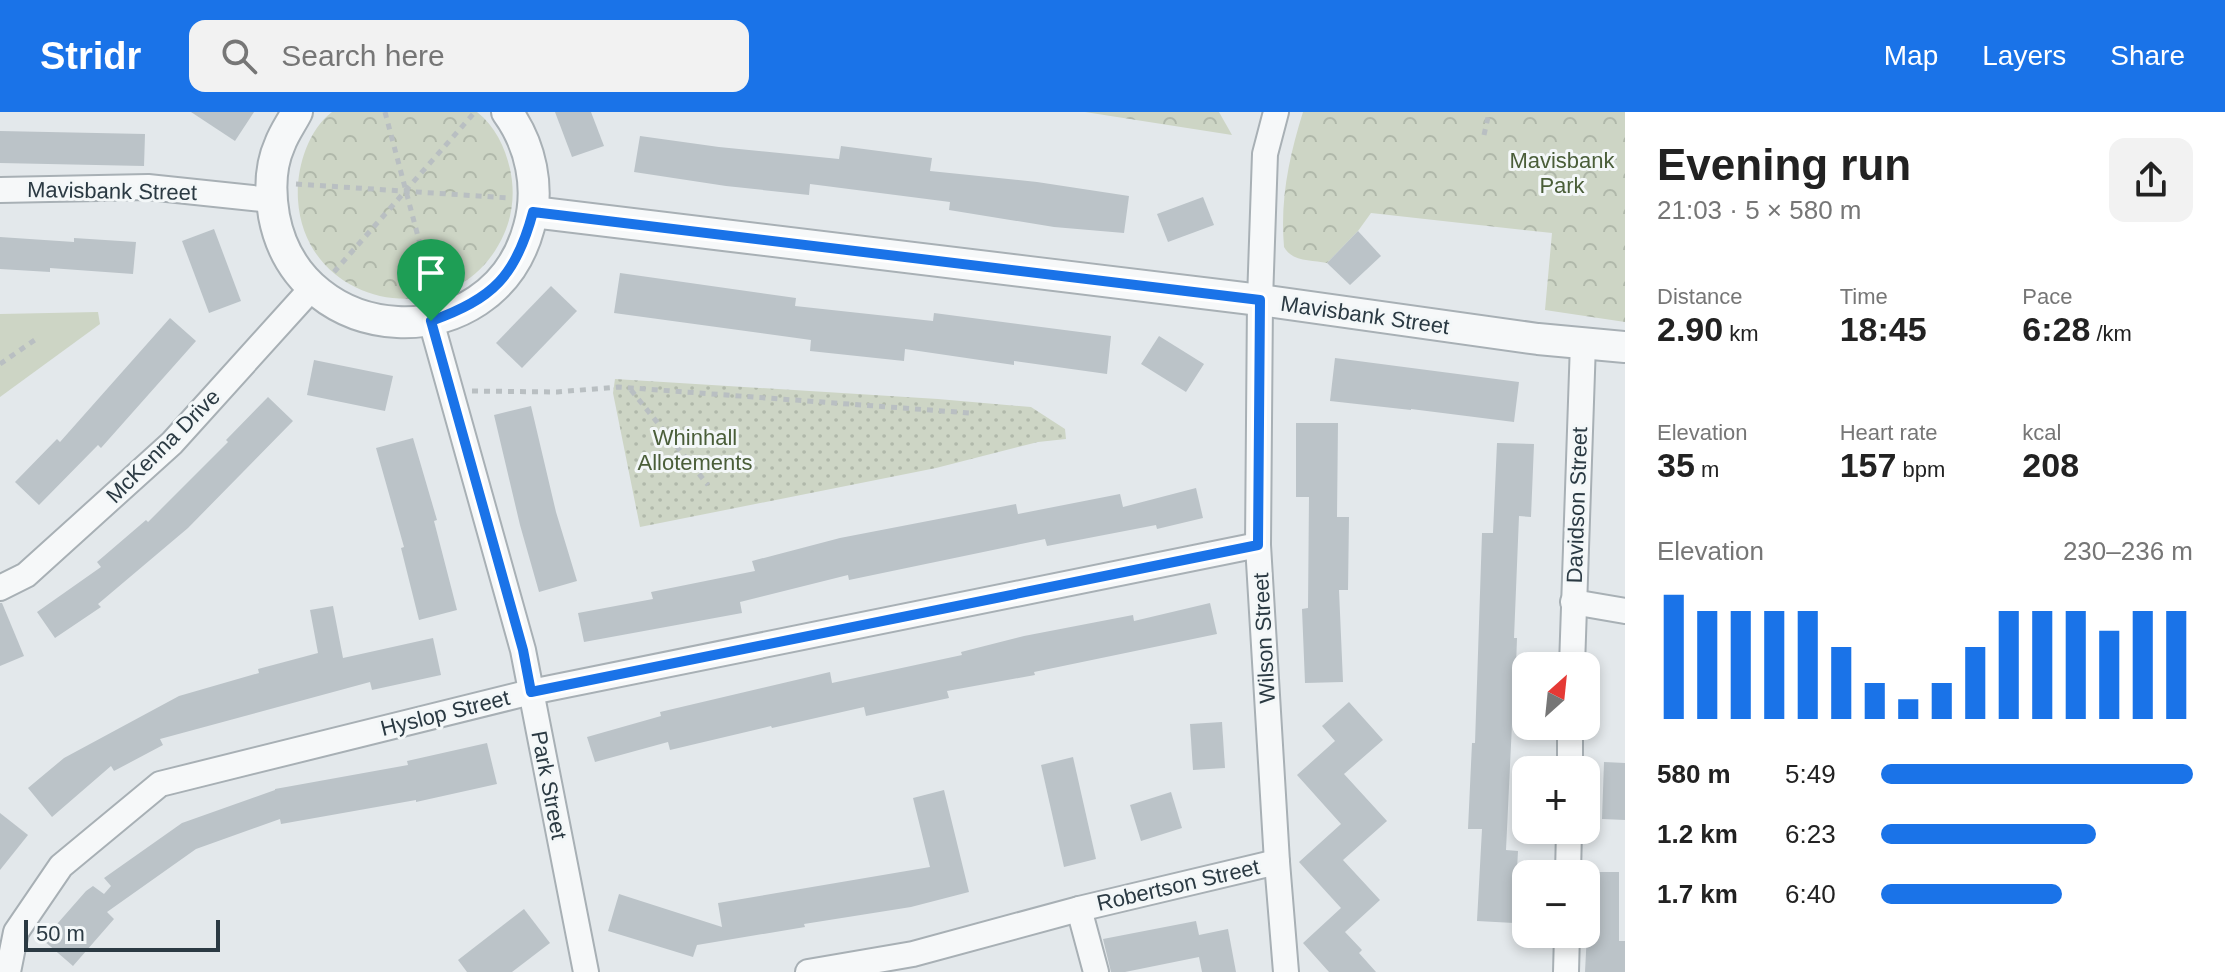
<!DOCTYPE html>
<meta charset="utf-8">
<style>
body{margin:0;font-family:Helvetica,sans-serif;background:#f2f2f2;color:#222;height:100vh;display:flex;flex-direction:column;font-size:30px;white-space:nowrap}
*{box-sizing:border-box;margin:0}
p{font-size:26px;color:#767676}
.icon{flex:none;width:44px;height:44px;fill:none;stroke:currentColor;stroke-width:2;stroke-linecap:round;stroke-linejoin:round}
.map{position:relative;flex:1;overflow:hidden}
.sheet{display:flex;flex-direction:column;background:#fff;width:600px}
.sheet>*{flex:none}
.needle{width:52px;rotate:27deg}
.buttons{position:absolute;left:1512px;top:540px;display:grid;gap:16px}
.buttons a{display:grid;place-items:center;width:88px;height:88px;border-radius:16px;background:#fff;box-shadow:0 4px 12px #0003;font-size:40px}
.scale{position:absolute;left:24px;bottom:20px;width:196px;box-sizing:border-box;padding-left:8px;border:4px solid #2b3a43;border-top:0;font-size:22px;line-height:28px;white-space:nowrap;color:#2b3a43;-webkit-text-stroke:6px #f3f7f8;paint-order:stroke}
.pin{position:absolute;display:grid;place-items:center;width:68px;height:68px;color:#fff;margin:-82px -34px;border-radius:50% 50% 50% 0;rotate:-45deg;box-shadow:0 0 8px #0007}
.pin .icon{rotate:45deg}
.round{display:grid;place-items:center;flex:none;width:84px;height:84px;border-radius:16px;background:#f2f2f2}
.headline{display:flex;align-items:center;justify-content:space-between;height:136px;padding:0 32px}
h1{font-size:44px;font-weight:700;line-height:60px}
.stats{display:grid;grid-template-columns:repeat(3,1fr);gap:12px;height:136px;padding:8px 32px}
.stats div{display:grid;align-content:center}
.stats b{font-size:34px;font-weight:700}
.stats small{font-size:22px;font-weight:400}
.stats p{font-size:22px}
.chart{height:224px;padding:16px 32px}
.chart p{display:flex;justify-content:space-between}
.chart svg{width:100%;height:144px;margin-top:8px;stroke:#1a73e8;stroke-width:6}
ul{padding:0 32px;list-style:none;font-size:26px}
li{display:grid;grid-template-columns:128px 96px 1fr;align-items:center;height:60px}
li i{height:20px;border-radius:10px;background:#1a73e8}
header{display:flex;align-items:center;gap:48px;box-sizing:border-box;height:112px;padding:0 40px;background:#1a73e8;color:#fff}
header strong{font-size:38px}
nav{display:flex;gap:44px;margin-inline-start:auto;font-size:28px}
.search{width:560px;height:72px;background:#f2f2f2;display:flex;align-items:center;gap:20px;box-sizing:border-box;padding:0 28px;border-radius:16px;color:#767676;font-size:30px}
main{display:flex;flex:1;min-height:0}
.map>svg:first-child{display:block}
</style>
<header>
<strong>Stridr</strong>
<div class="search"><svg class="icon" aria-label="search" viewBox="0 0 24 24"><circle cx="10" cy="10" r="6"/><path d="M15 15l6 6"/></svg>Search here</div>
<nav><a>Map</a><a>Layers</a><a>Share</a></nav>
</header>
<main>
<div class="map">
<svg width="1625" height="860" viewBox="0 0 1625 860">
<defs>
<pattern id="forest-crowns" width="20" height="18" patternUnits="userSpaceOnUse" patternTransform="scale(2)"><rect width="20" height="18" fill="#cdd5c5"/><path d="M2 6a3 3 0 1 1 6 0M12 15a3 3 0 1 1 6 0" fill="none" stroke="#b0b8aa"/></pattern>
<pattern id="garden-dots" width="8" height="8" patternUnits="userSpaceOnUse" patternTransform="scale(2)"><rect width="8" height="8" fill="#cdd5c5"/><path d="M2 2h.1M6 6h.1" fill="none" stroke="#b0b8aa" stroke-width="1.8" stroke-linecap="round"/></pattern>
</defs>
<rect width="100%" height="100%" fill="#e3e8eb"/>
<path fill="#cdd5c5" d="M98 200 100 212 0 285V202Z"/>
<g fill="url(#forest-crowns)">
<path d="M332 0H477C495 14 505 35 510 57 515 79 513 102 504 122 459 225 305 199 298 88 296 58 307 19 332 0Z"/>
<path d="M1085 0H1219L1232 23Z"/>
<path d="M1303 0H1625V210L1545 198 1552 121 1371 101 1358 119 1327 151C1312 148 1292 150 1284 135 1280 87 1289 45 1303 0Z"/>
</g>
<path fill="url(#garden-dots)" d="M615 267 938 287 1031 295 1065 317 1066 327 1038 330 936 356 640 415 613 281Z"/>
<g fill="#bbc3c8">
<path d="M191 0H254L235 29Z"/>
<path d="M555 0H591L604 34 572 45Z"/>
<path d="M0 19 145 22 144 54 0 51Z"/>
<path d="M640 24 719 35 839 47 841 34 932 46 930 59 1037 70 1129 84 1124 121 1054 115 949 98 950 90 810 72 809 83 726 74 634 60Z"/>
<path d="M1203 85 1214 113 1168 130 1157 102Z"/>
<path d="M214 117 241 189 209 201 182 129Z"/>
<path d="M1358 119 1381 144 1350 173 1327 151Z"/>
<path d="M0 125 74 130V126L136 130 133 162 50 156V160L0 157Z"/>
<path d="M620 161 796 186 795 194 933 209 934 201 1111 224 1107 262 1014 249V253L905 237 904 249 810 239 811 228 614 201Z"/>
<path d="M551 174 577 199 522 256 496 231Z"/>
<path d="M170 206 196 229 101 336 98 333 39 393 15 370 57 327 60 330Z"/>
<path d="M1159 224 1204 252 1186 280 1141 252Z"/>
<path d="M1335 246 1519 270 1514 310 1411 297V298L1330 289Z"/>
<path d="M314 248 393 264 385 299 307 283Z"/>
<path d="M268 285 293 309 188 416 98 492 101 495 55 526 37 500 101 455 97 450 146 408 148 410 228 330 226 328Z"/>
<path d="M531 294 556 400 577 469 539 480 520 413 494 303Z"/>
<path d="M1296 311H1338L1337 405H1349L1348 478H1339L1343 570 1305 571 1302 497 1308 496 1309 385H1296Z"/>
<path d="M413 326 437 408 434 409 457 498 419 508 401 436 404 435 376 336Z"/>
<path d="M1497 331 1534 332 1531 405 1519 404 1514 526H1517L1514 612H1512L1506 738 1518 739 1514 811 1477 809 1482 717H1468L1472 631H1475L1482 421H1493Z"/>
<path d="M1196 376 1203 406 1157 417 1156 413 1047 434 1045 427 849 468 848 463 740 490 742 501 584 530 578 501 653 487 651 480 755 459 752 449 840 426 1016 392 1018 402 1120 382 1123 395Z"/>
<path d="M0 491H2L24 544 0 554Z"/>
<path d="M1210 491 1217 522 1034 560 1035 563 947 579 949 586 866 604 864 595 772 616 771 614 670 638 668 630 595 650 587 625 661 604 660 600 830 560 832 571 962 543 961 540 1024 524 1133 503 1134 509Z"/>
<path d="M333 494 343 546 433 526 441 563 372 578 370 570 160 627 163 633 114 659 111 654 52 705 28 676 64 646 179 584 259 561 258 557 318 541 310 498Z"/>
<path d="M1349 590 1383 628 1344 662 1387 709 1343 748 1380 788 1345 820 1362 838 1359 841 1376 860H1329L1303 831 1341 796 1299 750 1341 712 1297 663 1335 629 1322 614Z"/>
<path d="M1222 610 1225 656 1193 658 1190 612Z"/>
<path d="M487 631 497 672 416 690V688L281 712 280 707 196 737 107 800 114 807 73 854 43 828 86 779 93 774 104 782 111 774 104 766 182 711 275 678V677L408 653 407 649Z"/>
<path d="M1073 645 1096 747 1064 755 1041 653Z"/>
<path d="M1604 650 1625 651V708L1602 707Z"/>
<path d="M944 678 969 780 911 795 804 812 805 815 697 833 693 845 608 819 619 782 722 815 718 791 930 755 913 686Z"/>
<path d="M1171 680 1182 716 1141 729 1130 693Z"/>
<path d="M0 701 28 723 0 758Z"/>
<path d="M1586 760H1619V829H1625V860H1585L1588 801H1586Z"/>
<path d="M524 797 550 831 512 860H467L458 848Z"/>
<path d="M1196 809 1199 823 1228 817 1236 860H1202L1199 845 1125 860H1111L1103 827Z"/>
</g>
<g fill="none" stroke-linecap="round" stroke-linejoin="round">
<g stroke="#a8b0b5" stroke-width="28">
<g id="minor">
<path d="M1276 0 1265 42 1260 188 1258 433 1277 750 1286 860"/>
<path d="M0 78 148 75 271 88"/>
<path d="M431 209 523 538 586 860"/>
<path d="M0 476 26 463 172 331 312 176"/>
<path d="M1573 490 1625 499"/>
<path d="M1572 554 1583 231"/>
<path d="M1570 658V614"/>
<path d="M1568 762 1569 718"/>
<path d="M1079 797 1096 860"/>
<path d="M8 860 16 820 61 754 160 672 531 580 1258 433"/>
<path d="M808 860 913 842 1079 797 1277 750"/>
<path d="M1566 860 1567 822"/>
</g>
</g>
<g stroke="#a8b0b5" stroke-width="34">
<g id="tertiary">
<path d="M297 0C292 10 284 21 280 32 270 54 270 81 274 104 299 238 493 249 529 115 540 76 531 33 507 0"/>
<path d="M533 100 1260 188 1538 227 1625 235"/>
</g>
</g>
<g stroke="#b9bfc2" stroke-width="5" stroke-dasharray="6 6" stroke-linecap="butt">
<path d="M385 0 433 181"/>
<path d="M1484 23 1489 1"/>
<path d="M296 72 509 86"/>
<path d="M334 160 475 0"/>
<path d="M428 164 445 146 444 138"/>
<path d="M0 252 39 225"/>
<path d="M631 278 708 373"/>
<path d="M472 279 557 280 618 275 970 301"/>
</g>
<use href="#minor" stroke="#f6f8f9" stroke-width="24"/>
<use href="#tertiary" stroke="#f6f8f9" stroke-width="30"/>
</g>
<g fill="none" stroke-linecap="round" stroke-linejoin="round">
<g stroke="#fff" stroke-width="16">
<path id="route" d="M533 100 1260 188 1258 433 531 580 523 538 431 209C493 187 516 164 533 100Z"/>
</g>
<use href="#route" stroke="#1a73e8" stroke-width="10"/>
</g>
<g text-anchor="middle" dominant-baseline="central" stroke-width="6" stroke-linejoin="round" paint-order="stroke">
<g font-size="22" fill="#4a5e39" stroke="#f3f7f8">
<text x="1562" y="48">Mavisbank<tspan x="1562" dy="25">Park</tspan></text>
<text x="695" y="325">Whinhall<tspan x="695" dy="25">Allotements</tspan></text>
</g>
<g font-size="22" fill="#2b3a43" stroke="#f3f7f8">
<text transform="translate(112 79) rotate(1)">Mavisbank Street</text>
<text transform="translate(1365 203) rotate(8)">Mavisbank Street</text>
<text transform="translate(163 334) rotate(-45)">McKenna Drive</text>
<text transform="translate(1577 393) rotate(-88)">Davidson Street</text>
<text transform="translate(1264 526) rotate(-93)">Wilson Street</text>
<text transform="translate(445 601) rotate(-14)">Hyslop Street</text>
<text transform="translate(549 673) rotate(79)">Park Street</text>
<text transform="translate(1178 773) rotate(-13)">Robertson Street</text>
</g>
</g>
</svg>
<div class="buttons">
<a><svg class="needle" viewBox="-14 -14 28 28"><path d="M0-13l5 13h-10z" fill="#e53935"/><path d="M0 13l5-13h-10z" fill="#767676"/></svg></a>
<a>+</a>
<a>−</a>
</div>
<div class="scale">50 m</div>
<div class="pin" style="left:431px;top:209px;background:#1e9e55"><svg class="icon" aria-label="arrive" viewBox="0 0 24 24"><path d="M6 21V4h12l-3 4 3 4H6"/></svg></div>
</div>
<section class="sheet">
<div class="headline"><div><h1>Evening run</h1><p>21:03 · 5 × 580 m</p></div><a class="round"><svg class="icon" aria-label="share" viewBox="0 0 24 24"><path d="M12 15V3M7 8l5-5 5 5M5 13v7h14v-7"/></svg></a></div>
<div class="stats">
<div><p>Distance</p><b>2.90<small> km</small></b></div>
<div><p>Time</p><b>18:45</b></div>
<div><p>Pace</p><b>6:28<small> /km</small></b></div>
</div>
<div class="stats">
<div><p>Elevation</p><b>35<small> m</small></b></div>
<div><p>Heart rate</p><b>157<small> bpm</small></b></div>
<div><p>kcal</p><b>208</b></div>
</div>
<div class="chart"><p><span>Elevation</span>230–236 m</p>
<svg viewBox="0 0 160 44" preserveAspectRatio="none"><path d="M5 44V6M15 44V11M25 44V11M35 44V11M45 44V11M55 44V22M65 44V33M75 44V38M85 44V33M95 44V22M105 44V11M115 44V11M125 44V11M135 44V17M145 44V11M155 44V11"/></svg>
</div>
<ul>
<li><b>580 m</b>5:49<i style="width:100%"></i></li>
<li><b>1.2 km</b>6:23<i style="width:69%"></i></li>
<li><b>1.7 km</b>6:40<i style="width:58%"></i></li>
</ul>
</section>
</main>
